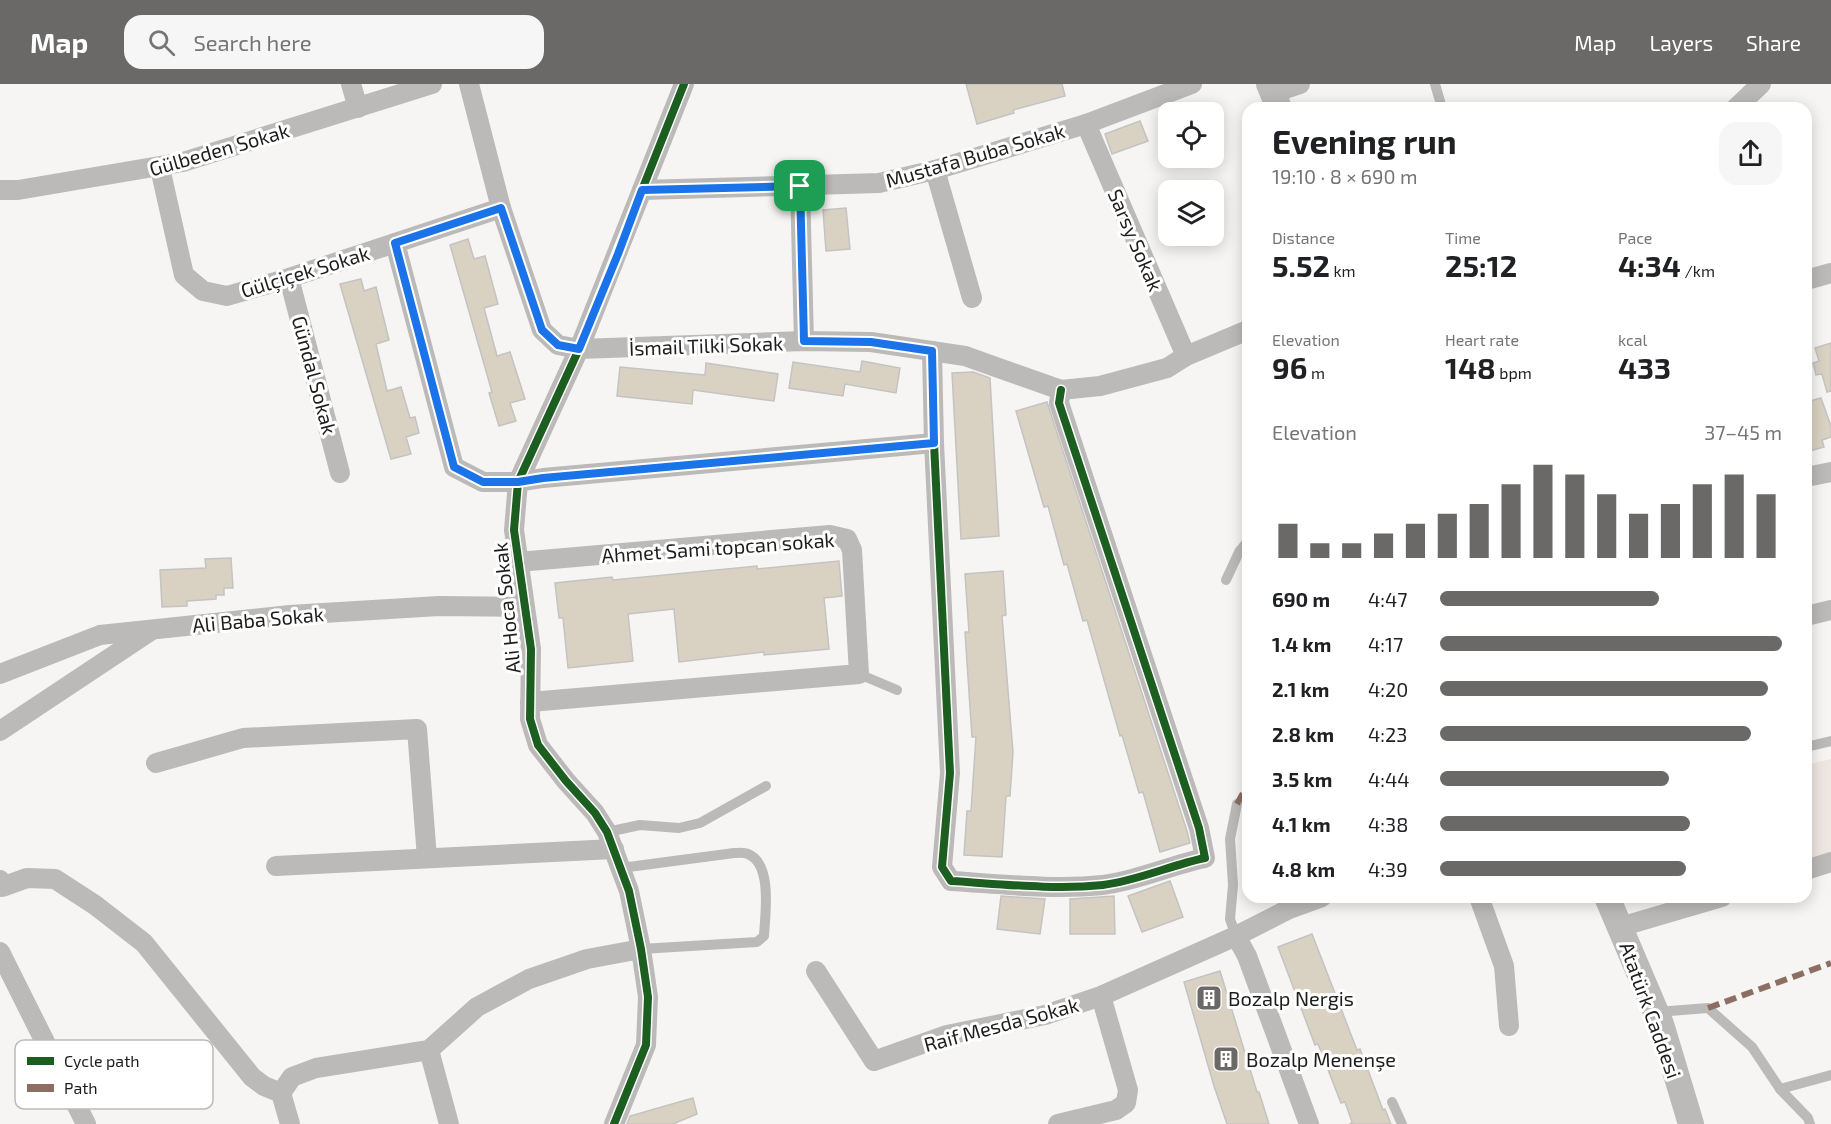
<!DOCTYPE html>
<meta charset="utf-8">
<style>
body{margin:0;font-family:"Exo 2",sans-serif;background:#f6f6f6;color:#202124;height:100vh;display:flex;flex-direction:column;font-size:22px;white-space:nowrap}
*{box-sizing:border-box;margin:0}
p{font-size:20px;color:#757577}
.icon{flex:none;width:33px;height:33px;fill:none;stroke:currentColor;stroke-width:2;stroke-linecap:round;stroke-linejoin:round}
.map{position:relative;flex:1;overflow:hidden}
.panel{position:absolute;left:1242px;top:18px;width:570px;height:801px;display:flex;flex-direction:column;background:#fff;border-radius:18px;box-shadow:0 3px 15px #0003}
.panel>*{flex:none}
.fabs{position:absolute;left:1158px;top:18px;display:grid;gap:12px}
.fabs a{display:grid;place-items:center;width:66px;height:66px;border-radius:12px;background:#fff;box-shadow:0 3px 15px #0003;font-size:30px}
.pin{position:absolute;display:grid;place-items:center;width:51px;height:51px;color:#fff;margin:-26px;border-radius:12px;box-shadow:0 3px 9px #0006}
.round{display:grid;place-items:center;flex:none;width:63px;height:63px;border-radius:18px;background:#f6f6f6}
.summary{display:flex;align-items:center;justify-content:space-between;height:102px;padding:0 30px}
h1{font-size:33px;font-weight:700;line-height:45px}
.figures{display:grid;grid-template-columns:repeat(3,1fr);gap:9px;height:102px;padding:6px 30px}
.figures div{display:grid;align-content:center}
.figures b{font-size:30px;font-weight:700}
.figures small{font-size:16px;font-weight:400}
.figures p{font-size:16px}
.chart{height:168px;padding:12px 30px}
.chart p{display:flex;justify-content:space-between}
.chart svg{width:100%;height:108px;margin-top:6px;stroke:#6b6967;stroke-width:6}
ul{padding:0 30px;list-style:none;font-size:20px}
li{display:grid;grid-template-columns:96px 72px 1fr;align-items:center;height:45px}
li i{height:15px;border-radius:8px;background:#6b6967}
header{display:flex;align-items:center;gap:36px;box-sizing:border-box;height:84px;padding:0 30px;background:#6b6967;color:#fff}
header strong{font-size:28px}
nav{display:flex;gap:33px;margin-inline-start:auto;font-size:21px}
.search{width:420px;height:54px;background:#f6f6f6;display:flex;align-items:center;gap:15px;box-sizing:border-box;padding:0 21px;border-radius:18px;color:#757577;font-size:22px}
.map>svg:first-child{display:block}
</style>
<header>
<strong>Map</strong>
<div class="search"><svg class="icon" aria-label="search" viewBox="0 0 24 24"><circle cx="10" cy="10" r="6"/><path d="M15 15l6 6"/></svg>Search here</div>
<nav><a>Map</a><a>Layers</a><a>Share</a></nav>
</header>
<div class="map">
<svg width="1831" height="1040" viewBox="0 0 1831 1040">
<rect width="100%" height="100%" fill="#f7f5f3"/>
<path fill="#ede6e1" d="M1831 675V769L1806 777V681Z"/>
<g fill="#d9d2c3" stroke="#c4c3c2" stroke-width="1.5">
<path d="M966 0H1062L1065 12 1013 26 1014 29 977 40Z"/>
<path d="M1140 37 1148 57 1112 70 1105 50Z"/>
<path d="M846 124 850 165 826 167 823 126Z"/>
<path d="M468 155 474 175 485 172 498 220 484 224 497 272 510 268 525 315 510 319 516 337 499 342 489 309 492 308 450 161Z"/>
<path d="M361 195 364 207 376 203 389 256 376 260 387 307 401 303 410 334 415 333 419 349 406 353 411 370 391 375 340 200Z"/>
<path d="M1831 259V307L1827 308 1822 290 1816 291 1813 279 1819 277 1815 264Z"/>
<path d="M862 277 900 284 896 309 845 300 843 312 789 304 793 278 860 288Z"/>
<path d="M706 279 778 290 774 317 693 306 692 320 617 312 620 283 705 291Z"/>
<path d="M973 288 990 294 999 452 961 455 952 289Z"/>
<path d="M1821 314 1831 342V353L1822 356 1824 363 1806 368V318Z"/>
<path d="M1047 318 1187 747 1190 759 1160 768 1143 708 1139 709 1122 651 1120 652 1087 536 1083 537 1067 480 1064 481 1048 422 1044 423 1016 327Z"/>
<path d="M231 474 233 504H224V511H216V515L187 517V522L162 523 160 486 206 484 205 475Z"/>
<path d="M839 477 842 512 824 514 829 565 764 571V568L679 578 674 525 628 530 633 577 568 584 563 534H559L555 499 612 493 613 496 757 482V485Z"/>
<path d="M1003 487 1006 531 1002 532 1013 668 1010 712H1006L1002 773 964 771 967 727H971L976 653H972L965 548H969L965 490Z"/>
<path d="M1170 797 1183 833 1142 848 1128 812Z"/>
<path d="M1001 812 1045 815 1040 850 997 845Z"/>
<path d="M1114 812 1115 850H1070V815Z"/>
<path d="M1312 850 1357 966 1360 965 1383 1026 1385 1025 1391 1040H1350L1352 1038 1345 1018 1341 1019 1318 960 1315 961 1278 863Z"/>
<path d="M1220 887 1257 1008H1259L1269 1040H1227L1214 1002 1184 898Z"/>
<path d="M693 1014 697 1030 673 1040H627L630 1032Z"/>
</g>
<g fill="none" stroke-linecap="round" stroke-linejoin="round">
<g stroke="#bbbab9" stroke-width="10">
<path d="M1435 0 1442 24"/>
<path d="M1226 496 1239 468 1248 457"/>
<path d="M859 590 897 606"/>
<path d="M1806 663 1831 657"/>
<path d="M607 748 640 741 679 744 700 739 766 702"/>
<path d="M621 784 734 769C738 769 744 768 748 770 773 780 765 831 764 852L757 858 641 865"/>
<path d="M1236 852 1230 835 1233 801 1230 755 1237 720"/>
<path d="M1657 928 1708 924 1752 963 1780 1005 1808 1034 1810 1040"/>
<path d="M1780 1005 1831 991"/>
<path d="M1392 1018 1402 1040"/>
</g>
<g stroke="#bbbab9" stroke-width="20">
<path d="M351 0 358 24"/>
<path d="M469 0 501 124 542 246 558 261 579 265 804 257 871 258 965 272 1061 306 1100 302 1167 284 1186 272 1248 246"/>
<path d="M1273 9 1300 0"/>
<path d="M1736 24 1761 0"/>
<path d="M1086 40 1186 272"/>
<path d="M160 84 184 191 203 207 227 212 289 194 501 124"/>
<path d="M935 86 972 214"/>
<path d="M800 102 804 257"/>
<path d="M0 106H18L183 78 432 0"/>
<path d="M642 106 879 99 935 86 1086 40 1192 0"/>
<path d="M395 159 454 383 483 398H518L543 394 934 359"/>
<path d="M289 194 340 389"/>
<path d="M1806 196 1831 189"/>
<path d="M932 267 934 359 950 689 942 783 951 797C1001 800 1053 806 1103 801 1137 797 1171 781 1205 774L1199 744 1059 319 1061 306"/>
<path d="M1806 393 1831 388"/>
<path d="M518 478 830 451 847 455 852 466 859 590 530 618"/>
<path d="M1806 532 1831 526"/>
<path d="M0 590 100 551 290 531 439 522 524 523"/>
<path d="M0 647 149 548"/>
<path d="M156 679 243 654 417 645 427 774"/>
<path d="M276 782 614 765"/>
<path d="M1806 786 1831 778"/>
<path d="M0 796 2 803 27 794 55 795 95 821 144 859 252 993 264 1002 281 1009"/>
<path d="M1479 813 1504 882 1509 942"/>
<path d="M1620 843 1722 813"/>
<path d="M1236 852 1247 872 1309 1040"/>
<path d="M0 868 86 1040"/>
<path d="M816 887 874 977 947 951 1045 931 1101 912 1236 852 1289 825 1322 813"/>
<path d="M429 966 449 1040"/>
<path d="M281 1009 292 993 316 984 429 966 477 923 529 895 587 875 641 865"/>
<path d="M281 1009 290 1040"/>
<path d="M614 1040 646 961 648 913 641 865 629 807 607 748 595 729 566 697 538 661 530 635 531 565 514 446 518 398 579 265 684 0"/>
<path d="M1058 1040 1116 1026 1126 1019 1128 1006 1101 912"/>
</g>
<g stroke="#bbbab9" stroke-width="26">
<path d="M1269 0 1279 24"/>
<path d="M1607 813 1661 940 1691 1040"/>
</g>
<g stroke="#8d6e63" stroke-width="6" stroke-dasharray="12 6" stroke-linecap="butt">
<path d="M1237 720 1248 700"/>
<path d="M1708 924 1831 879"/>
</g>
<g stroke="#fff" stroke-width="11">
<g id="cycleway">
<path d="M932 267 934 359 950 689 942 783 951 797C1001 800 1053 806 1103 801 1137 797 1171 781 1205 774L1199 744 1059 319 1061 306"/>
<path d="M614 1040 646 961 648 913 641 865 629 807 607 748 595 729 566 697 538 661 530 635 531 565 514 446 518 398 579 265 684 0"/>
</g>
</g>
<use href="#cycleway" stroke="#1b5e20" stroke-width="8"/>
</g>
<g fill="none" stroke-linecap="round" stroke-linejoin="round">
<g stroke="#fff" stroke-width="12">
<path id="route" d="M800 102 804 257 871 258 932 267 934 359 543 394 518 398H483L454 383 395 159 501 124 542 246 558 261 579 265 618 170 642 106Z"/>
</g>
<use href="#route" stroke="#1a73e8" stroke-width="8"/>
</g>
<defs>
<g id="building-square" transform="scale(1.35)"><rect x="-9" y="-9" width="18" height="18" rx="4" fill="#6b6967" stroke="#fff"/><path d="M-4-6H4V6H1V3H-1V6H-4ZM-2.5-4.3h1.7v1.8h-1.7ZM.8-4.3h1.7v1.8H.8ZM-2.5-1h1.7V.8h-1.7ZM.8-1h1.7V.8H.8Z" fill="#fff"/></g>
</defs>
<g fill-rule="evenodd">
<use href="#building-square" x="1209" y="914"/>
<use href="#building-square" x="1226" y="975"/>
</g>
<g text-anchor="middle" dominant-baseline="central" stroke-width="6" stroke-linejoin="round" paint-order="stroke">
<g font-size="20" fill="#1f1d1c" stroke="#fff">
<text transform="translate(219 65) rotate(-16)">Gülbeden Sokak</text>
<text transform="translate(975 71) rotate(-16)">Mustafa Buba Sokak</text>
<text transform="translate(1136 156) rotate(67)">Sarsy Sokak</text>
<text transform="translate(305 187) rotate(-17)">Gülçiçek Sokak</text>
<text transform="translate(706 261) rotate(-2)">İsmail Tilki Sokak</text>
<text transform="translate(315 291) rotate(75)">Gündal Sokak</text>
<text transform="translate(718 463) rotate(-4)">Ahmet Sami topcan sokak</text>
<text transform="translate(506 524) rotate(-96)">Ali Hoca Sokak</text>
<text transform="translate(258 535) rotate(-5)">Ali Baba Sokak</text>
<text transform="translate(1651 926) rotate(70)">Atatürk Caddesi</text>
<text transform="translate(1001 940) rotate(-15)">Raif Mesda Sokak</text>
</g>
<g font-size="20" fill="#1f1d1c" stroke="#fff" text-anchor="start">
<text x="1228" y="914">Bozalp Nergis</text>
<text x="1246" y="975">Bozalp Menenşe</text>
</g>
</g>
<rect x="15" y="956" width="198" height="69" rx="9" fill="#fff" stroke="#bcbbbb" stroke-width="1.5"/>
<rect x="27" y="973" width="27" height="8" fill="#1b5e20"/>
<rect x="27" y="1000" width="27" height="8" fill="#8d6e63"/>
<g font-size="16" fill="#1f1d1c">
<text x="64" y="983">Cycle path</text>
<text x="64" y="1010">Path</text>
</g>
</svg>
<div class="fabs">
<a><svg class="icon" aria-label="locate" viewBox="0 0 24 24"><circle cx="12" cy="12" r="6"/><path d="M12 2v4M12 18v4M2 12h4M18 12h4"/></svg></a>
<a><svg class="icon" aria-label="layers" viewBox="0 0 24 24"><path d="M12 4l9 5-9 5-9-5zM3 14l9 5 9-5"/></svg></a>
</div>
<div class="pin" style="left:800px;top:102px;background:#1e9e55"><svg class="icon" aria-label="arrive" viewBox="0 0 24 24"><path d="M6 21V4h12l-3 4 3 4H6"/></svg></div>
<section class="panel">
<div class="summary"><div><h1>Evening run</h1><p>19:10 · 8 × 690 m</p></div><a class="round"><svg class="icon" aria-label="share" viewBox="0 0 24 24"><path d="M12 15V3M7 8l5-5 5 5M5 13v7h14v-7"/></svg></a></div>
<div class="figures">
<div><p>Distance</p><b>5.52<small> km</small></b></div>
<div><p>Time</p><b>25:12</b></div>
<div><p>Pace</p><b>4:34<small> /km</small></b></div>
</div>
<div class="figures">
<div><p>Elevation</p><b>96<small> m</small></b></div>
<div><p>Heart rate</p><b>148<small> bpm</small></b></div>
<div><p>kcal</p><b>433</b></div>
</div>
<div class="chart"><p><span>Elevation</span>37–45 m</p>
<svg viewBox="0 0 160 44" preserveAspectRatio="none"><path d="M5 44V30M15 44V38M25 44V38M35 44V34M45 44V30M55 44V26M65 44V22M75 44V14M85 44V6M95 44V10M105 44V18M115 44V26M125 44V22M135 44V14M145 44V10M155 44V18"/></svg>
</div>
<ul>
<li><b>690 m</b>4:47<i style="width:64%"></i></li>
<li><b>1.4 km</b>4:17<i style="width:100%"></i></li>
<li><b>2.1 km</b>4:20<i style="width:96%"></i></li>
<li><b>2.8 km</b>4:23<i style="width:91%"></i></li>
<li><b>3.5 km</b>4:44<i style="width:67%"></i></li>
<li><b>4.1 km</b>4:38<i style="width:73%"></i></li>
<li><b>4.8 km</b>4:39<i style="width:72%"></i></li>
</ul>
</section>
</div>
